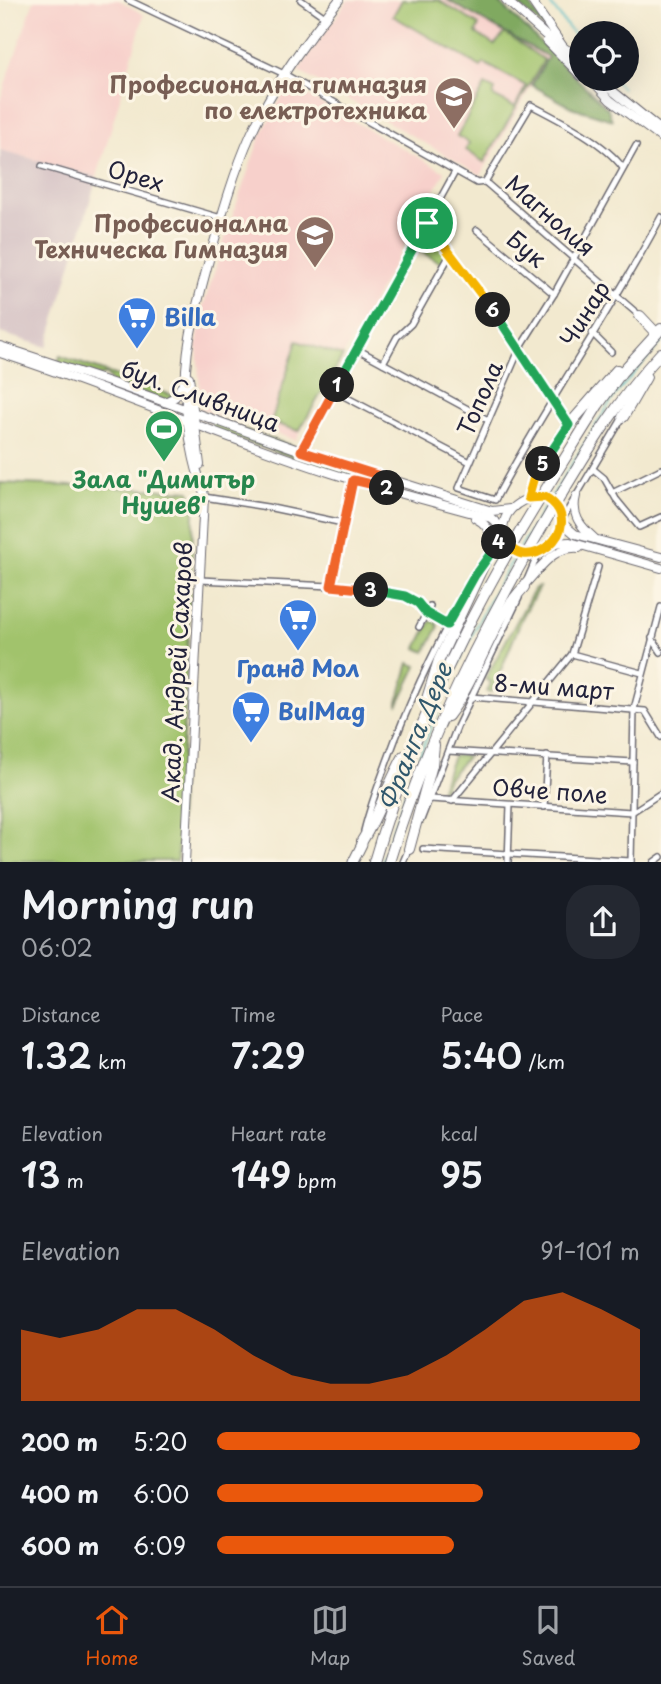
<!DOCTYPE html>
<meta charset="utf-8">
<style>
body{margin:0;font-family:"Playpen Sans",sans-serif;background:#242831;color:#f1f3f6;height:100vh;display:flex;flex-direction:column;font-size:26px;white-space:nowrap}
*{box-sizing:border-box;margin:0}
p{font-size:23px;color:#9ea1a6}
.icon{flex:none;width:38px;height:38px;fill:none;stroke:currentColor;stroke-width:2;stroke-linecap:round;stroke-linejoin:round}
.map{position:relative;height:862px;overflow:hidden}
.side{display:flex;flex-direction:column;background:#171b24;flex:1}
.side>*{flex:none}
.fabs{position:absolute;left:569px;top:21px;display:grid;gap:14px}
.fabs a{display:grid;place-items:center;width:70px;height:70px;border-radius:50%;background:#171b24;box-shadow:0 7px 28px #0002;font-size:35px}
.pin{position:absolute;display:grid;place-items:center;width:60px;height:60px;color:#fff;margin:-30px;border:4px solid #fff;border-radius:50%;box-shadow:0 2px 7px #0007}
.km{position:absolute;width:35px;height:35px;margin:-18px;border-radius:50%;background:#222;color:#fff;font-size:19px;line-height:35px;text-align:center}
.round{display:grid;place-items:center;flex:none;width:74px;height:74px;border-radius:28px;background:#242831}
.head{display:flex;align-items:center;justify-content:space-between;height:119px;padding:0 21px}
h1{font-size:38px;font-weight:600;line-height:52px}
.figures{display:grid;grid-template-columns:repeat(3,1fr);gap:10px;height:119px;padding:7px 21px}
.figures div{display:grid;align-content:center}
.figures b{font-size:35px;font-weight:600}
.figures small{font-size:19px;font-weight:400}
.figures p{font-size:19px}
.chart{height:196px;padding:14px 21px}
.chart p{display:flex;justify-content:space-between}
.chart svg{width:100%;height:126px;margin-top:7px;fill:#ea580c;opacity:.7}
ul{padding:0 21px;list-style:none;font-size:23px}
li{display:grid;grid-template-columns:112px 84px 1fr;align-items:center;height:52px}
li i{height:18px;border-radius:9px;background:#ea580c}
.tab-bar{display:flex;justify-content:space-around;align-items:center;height:98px;border-top:2px solid #363941;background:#171b24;font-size:19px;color:#9ea1a6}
.tab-bar a{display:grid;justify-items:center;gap:4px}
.tab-bar .selected{color:#ea580c}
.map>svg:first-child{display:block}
</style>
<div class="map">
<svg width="661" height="862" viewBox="0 0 661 862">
<rect width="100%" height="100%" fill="#fcf5e5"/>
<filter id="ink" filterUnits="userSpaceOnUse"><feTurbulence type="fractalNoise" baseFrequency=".0143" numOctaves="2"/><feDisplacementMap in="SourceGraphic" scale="14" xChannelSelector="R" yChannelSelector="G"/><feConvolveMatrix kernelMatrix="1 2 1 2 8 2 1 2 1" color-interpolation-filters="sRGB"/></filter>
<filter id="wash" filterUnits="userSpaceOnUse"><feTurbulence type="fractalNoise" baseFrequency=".00686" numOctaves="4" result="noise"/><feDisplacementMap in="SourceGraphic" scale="28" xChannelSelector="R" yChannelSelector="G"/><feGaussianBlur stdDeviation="1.57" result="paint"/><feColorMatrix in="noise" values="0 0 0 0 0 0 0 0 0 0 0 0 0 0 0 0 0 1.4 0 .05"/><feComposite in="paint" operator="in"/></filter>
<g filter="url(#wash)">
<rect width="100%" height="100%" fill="#f2e9cf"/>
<g fill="#f7d0cb">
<path d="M34 0H119L144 15 97 177 0 150V100Z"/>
<path d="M348 0H447L548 57 481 175 298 71Z"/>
<path d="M288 85 445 172 296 440 201 409 197 346 201 313 231 220 260 137Z"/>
</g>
<path fill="#d2bec2" d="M0 150 97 177 47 347 0 333Z"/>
<g fill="#a1c36c" stroke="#627254" stroke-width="2">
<path d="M402 0H438L479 25 476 33 494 45 505 33 544 60 484 162 466 150 469 143 457 136 485 85 495 90 493 96 515 107 526 86 484 63 481 67 393 16Z"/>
<path d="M427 223 451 253 444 265 413 247Z"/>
<path d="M297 341 343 356 299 431 271 422Z"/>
<path d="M60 356 174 396 169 401 112 383 106 374 100 376 58 362Z"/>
<path d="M215 420 393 480 390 489 210 430Z"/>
<path d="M0 483 190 491 194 514 177 861H0Z"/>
<path d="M539 587 522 618 492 692H487L491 682 485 679 535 588Z"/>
<path d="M433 621 437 623 438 628 425 652 417 648 430 622Z"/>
<path d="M409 663 417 666 398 705V702Z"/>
<path d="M455 755 468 756 448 778 442 793H439L453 756Z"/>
</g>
<g fill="#80a960" stroke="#51664e" stroke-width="2">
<path d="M447 0H497L608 109 612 120 571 107 532 85 548 57Z"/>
<path d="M513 0H526L551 34Z"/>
</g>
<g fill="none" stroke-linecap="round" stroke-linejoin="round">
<g stroke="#4ebcc6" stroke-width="2">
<path d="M547 0 581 44"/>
<path d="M613 79 622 88"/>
<path d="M551 498 615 395 661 342"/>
<path d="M520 548 548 502"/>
<path d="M382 862C417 756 457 652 515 556"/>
</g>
</g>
</g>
<g filter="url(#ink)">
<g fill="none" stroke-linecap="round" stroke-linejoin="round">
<g stroke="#6b686f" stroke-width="8">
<g id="street">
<path d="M128 0 284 74 477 183 485 182 640 316"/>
<path d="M301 0 325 17"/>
<path d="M636 146 554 294 520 348 459 488 495 500C546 403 610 314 661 217"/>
<path d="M42 166 221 218"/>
<path d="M485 182 531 105C560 120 604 142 623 168"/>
<path d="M427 223 486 300 569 425 536 473 528 498"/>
<path d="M477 230 554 294"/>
<path d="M592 333 611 352"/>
<path d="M357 349 488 420"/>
<path d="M383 363 397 337 411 324 451 253"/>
<path d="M334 391 470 462"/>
<path d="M301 451 455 172"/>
<path d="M593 469 604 478 616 499 639 527 661 517"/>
<path d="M612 493 661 469"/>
<path d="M204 497 267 507 343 523"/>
<path d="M562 520 623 417"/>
<path d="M491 556 503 533"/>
<path d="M200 580 331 586 390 592 405 596 418 603 426 613 448 625"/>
<path d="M527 580 538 554"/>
<path d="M331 586 353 479"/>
<path d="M419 627 430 606"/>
<path d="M652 638 661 652"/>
<path d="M572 654 642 673"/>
<path d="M471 697 645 711 661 737"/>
<path d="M448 751 633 762"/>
<path d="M430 799 632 812 661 793"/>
<path d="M452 801 572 654 598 567"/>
<path d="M544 807 547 756"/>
<path d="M421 820 457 727 519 598"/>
<path d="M364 831C370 806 379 783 388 759 409 700 437 644 467 589"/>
<path d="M423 849 631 861"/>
<path d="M403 862 409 848"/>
<path d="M508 862 510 805"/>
<path d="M631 862 634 709 661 607"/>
<path d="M654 862 661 857"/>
</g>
</g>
<g stroke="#6b686f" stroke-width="10">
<g id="secondary">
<path d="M506 0 552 41 575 54"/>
<path d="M531 0 564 48 581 68"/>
<path d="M547 41 581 76"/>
<path d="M591 79 610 100 661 138"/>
<path d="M598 79 661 130"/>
<path d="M0 346 112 383 301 451 492 511 510 509"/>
<path d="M0 353C112 389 219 437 331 473 384 490 438 503 491 518L503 529"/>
<path d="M189 377 200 465"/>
<path d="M165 402 175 397 183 383"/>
<path d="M202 485C195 470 193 455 190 439 178 368 191 327 209 260 221 218 233 174 251 134 273 85 305 42 339 0"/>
<path d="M576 496C571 515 580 526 594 538"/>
<path d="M475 518C495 528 493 544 486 562"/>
<path d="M562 523 575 534 661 557"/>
<path d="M503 531C503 512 516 502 533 497"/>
<path d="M551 543 570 542 661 568"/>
<path d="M532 554C551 547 567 531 559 510"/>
<path d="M526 583C542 566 554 546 579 548"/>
<path d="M185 862 204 497 202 481"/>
</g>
</g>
<g stroke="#6b686f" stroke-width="11">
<path id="primary" d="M353 862 362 844"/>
</g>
<g stroke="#6b686f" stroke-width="12">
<g id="highway">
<path d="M640 316 656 333"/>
<path d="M623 417 646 377"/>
<path d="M569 425 617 370"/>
<path d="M426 702 439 660 484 564"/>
<path d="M448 716C479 676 489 624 524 587"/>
<path d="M362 841C379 814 388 784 404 756"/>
<path d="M409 849 432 765 434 745"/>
<path d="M374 862C396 786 424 714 459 644 499 561 550 483 598 405L621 373 661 329"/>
<path d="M389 862C427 736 486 622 552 510 585 455 617 400 661 353"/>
</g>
</g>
<use href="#street" stroke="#fff" stroke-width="5"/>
<use href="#secondary" stroke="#fff" stroke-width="8"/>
<use href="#primary" stroke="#fff" stroke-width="9"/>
<use href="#highway" stroke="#fff" stroke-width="10"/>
<g stroke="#6b686f" stroke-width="10" stroke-linecap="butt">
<g id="secondary-bridge">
<path d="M533 497H545L559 510"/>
<path d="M506 540 516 552 532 554"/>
</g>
</g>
<use href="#secondary-bridge" stroke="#fff" stroke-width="8"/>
</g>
</g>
<g fill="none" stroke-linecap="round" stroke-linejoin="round" filter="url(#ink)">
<g stroke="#fff" stroke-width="14">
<path id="split-1" d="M337 385 427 223"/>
</g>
<g stroke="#fff" stroke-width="14">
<path id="split-2" d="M337 385 301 451 393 480 390 489 387 488"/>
</g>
<g stroke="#fff" stroke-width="14">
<path id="split-3" d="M371 590 331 586 353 480 387 488"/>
</g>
<g stroke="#fff" stroke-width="14">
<path id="split-4" d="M371 590 405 596 418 603 426 613 447 625 475 575 499 542"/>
</g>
<g stroke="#fff" stroke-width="14">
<path id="split-5" d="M499 542 503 533C517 586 595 527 545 497L528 498 534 477 543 464"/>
</g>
<g stroke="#fff" stroke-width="14">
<path id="split-6" d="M493 310 569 425 543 464"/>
</g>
<g stroke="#fff" stroke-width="14">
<path id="split-7" d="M427 223 493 310"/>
</g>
<use href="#split-1" stroke="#22a559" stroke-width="9"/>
<use href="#split-2" stroke="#f0652b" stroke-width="9"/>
<use href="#split-3" stroke="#f0652b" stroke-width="9"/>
<use href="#split-4" stroke="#22a559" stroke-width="9"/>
<use href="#split-5" stroke="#f5b400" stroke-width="9"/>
<use href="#split-6" stroke="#22a559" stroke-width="9"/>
<use href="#split-7" stroke="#f5b400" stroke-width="9"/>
</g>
<defs>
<g id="school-pin" transform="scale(2.0125)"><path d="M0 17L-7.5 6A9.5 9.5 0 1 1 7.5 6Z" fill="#8d6e63" stroke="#fcf5e5"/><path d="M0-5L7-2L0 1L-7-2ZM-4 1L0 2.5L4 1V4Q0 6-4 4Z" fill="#fff"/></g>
<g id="supermarket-pin" transform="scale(2.0125)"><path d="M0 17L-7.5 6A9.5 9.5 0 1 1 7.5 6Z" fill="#3f7fe0" stroke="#fcf5e5"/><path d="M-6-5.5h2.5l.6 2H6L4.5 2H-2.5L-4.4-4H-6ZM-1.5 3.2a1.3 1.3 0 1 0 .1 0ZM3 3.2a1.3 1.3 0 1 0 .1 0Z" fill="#fff"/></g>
<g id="stadium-pin" transform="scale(2.0125)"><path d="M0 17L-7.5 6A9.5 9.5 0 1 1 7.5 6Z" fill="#2e9e5b" stroke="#fcf5e5"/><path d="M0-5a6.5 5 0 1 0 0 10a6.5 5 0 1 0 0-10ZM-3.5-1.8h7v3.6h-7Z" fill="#fff"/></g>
</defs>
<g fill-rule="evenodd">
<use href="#school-pin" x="454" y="96"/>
<use href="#school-pin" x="315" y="235"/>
<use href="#supermarket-pin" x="137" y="316"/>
<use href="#stadium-pin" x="164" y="429"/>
<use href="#supermarket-pin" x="298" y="618"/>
<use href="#supermarket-pin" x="251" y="710"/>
</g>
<g text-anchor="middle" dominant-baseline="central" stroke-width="6" stroke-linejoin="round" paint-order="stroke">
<g font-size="23" font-weight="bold" fill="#785e54" stroke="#fcf5e5" text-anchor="end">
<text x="427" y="83">Професионална гимназия<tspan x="427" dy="26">по електротехника</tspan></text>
<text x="288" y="222">Професионална<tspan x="288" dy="26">Техническа Гимназия</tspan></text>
</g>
<g font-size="23" fill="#22223b" stroke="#fcf5e5">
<text transform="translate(136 175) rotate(16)">Орех</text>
<text transform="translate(551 215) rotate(41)">Магнолия</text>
<text transform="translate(527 248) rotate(40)">Бук</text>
<text transform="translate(584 313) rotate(-58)">Чинар</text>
<text transform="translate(201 395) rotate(20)">бул. Сливница</text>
<text transform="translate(479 398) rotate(-66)">Топола</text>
<text transform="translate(176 672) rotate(-87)">Акад. Андрей Сахаров</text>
<text transform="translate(554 686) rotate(4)">8-ми март</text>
<text transform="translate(550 790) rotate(4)">Овче поле</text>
</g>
<g font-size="23" font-weight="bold" fill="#366cbe" stroke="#fcf5e5" text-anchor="start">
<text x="164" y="316">Billa</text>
<text x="298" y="667" text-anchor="middle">Гранд Мол</text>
<text x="278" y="710">BulMag</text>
</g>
<g font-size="23" font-weight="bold" fill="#27864d" stroke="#fcf5e5">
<text x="164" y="478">Зала "Димитър<tspan x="164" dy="26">Нушев'</tspan></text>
</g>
<g font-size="24" font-style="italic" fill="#31586c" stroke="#fcf5e5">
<text transform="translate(414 736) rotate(-68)">Франга Дере</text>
</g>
</g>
</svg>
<div class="fabs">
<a><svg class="icon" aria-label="locate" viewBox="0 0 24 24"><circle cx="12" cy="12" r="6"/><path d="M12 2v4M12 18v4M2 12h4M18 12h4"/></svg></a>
</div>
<div class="pin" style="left:427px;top:223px;background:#1e9e55"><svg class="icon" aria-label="arrive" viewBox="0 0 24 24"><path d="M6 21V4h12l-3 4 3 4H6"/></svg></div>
<b class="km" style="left:337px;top:385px">1</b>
<b class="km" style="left:387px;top:488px">2</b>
<b class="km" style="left:371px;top:590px">3</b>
<b class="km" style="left:499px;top:542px">4</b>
<b class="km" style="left:543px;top:464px">5</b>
<b class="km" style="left:493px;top:310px">6</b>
</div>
<section class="side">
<div class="head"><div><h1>Morning run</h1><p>06:02</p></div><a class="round"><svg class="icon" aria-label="share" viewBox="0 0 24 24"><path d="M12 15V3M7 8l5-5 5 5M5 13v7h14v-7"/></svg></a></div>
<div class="figures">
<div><p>Distance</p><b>1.32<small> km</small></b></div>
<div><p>Time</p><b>7:29</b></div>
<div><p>Pace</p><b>5:40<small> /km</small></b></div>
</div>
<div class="figures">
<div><p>Elevation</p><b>13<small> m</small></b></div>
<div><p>Heart rate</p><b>149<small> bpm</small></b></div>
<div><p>kcal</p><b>95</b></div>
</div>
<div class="chart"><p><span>Elevation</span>91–101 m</p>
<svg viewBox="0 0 160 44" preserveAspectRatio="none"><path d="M0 44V19L10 22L20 19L30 12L40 12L50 19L60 28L70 35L80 38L90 38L100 35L110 28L120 19L130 9L140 6L150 12L160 19V44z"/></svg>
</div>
<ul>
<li><b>200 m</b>5:20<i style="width:100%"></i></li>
<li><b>400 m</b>6:00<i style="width:63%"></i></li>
<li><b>600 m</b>6:09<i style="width:56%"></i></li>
</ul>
</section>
<nav class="tab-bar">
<a class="selected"><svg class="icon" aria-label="home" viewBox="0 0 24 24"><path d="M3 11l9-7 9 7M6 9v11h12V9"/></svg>Home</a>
<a><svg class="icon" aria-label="map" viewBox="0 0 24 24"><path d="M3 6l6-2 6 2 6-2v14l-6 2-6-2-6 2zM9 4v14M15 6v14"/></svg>Map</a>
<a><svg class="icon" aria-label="saved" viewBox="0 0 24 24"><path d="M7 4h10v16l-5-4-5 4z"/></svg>Saved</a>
</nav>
